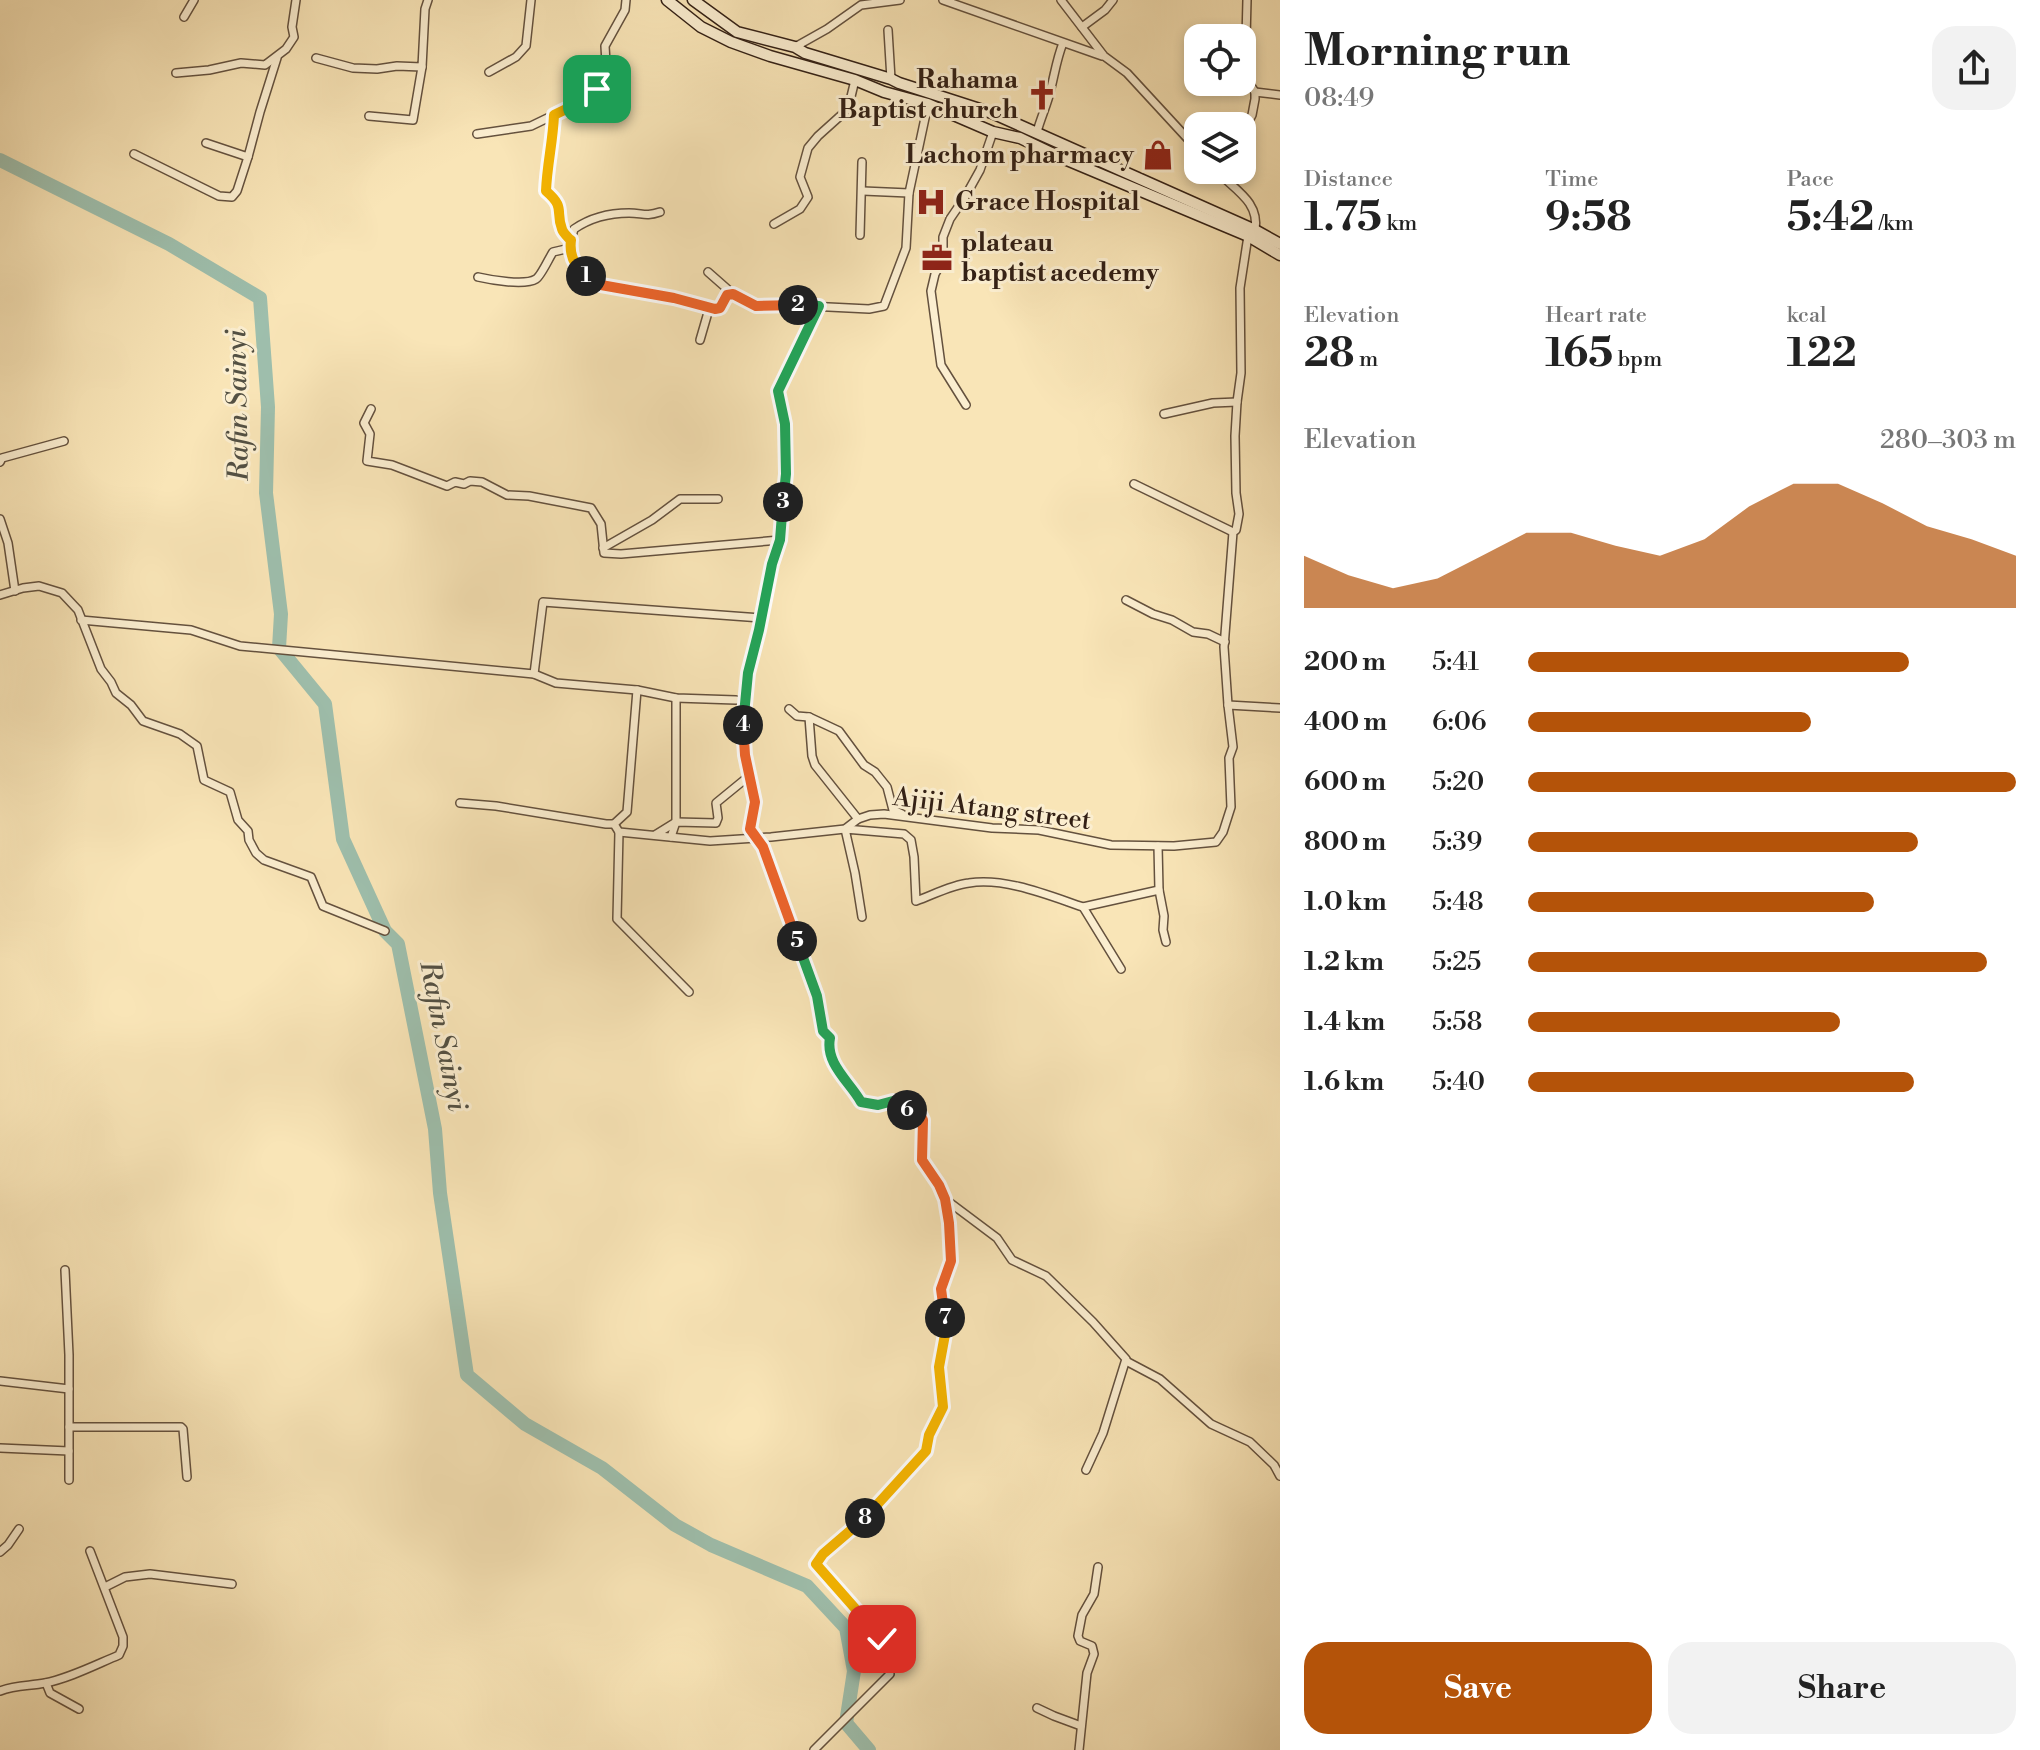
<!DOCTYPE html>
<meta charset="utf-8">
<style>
body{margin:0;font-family:"Libre Bodoni",serif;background:#f2f2f2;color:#222;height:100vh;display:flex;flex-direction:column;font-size:30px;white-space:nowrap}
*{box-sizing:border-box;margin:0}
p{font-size:26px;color:#767676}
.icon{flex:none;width:44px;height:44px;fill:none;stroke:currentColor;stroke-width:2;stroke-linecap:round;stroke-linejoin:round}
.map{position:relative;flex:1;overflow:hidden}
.side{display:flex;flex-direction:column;background:#fff;width:760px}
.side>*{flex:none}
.controls{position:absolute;left:1184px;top:24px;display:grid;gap:16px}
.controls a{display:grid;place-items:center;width:72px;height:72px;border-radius:16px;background:#fff;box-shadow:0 4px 12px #0003;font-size:40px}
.pin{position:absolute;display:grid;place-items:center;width:68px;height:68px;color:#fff;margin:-34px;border-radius:16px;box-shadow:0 4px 12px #0006}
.km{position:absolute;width:40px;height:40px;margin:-20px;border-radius:50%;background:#222;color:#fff;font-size:22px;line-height:40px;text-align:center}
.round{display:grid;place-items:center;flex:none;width:84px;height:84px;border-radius:24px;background:#f2f2f2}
.overview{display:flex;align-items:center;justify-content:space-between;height:136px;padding:0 24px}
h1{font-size:44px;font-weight:800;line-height:60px}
.figures{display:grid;grid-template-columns:repeat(3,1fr);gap:12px;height:136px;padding:8px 24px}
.figures div{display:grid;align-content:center}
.figures b{font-size:40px;font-weight:800}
.figures small{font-size:22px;font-weight:400}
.figures p{font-size:22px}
.chart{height:224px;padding:16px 24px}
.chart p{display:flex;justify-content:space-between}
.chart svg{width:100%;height:144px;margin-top:8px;fill:#b45309;opacity:.7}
.cta{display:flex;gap:16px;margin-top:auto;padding:16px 24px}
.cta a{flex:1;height:92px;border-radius:24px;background:#b45309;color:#fff;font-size:32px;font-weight:800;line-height:92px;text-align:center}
.cta a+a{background:#f2f2f2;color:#222}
ul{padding:0 24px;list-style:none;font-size:26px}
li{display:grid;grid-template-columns:128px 96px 1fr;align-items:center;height:60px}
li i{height:20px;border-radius:10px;background:#b45309}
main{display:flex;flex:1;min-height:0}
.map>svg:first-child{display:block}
</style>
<main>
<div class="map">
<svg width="1280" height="1750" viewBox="0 0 1280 1750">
<rect width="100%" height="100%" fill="#f9e5b7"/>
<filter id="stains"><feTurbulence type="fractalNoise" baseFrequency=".0025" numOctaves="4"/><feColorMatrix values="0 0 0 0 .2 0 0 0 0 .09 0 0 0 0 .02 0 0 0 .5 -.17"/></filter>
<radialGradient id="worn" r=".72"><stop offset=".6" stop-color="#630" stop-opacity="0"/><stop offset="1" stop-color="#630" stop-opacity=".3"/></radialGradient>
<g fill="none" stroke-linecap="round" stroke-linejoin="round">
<path stroke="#9ebfad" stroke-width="14" d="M0 160 169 244 260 298 268 407 266 493 281 614 279 648 325 704 343 839 385 931 398 944 435 1129 440 1193 467 1375 525 1424 602 1468 675 1525 711 1545 807 1586 846 1628 854 1671 846 1723 869 1750"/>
<g stroke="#64513e" stroke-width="10">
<g id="minor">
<path d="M943 0 1102 56"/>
<path d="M1061 0 1104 56 1127 73 1198 150"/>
<path d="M184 17 194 0"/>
<path d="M1082 27 1105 10 1113 0"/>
<path d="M888 30 891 79"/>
<path d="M795 47 827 29 861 5 900 0"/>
<path d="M316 58 353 68 377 69 397 66 422 67 425 9 428 0"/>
<path d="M489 72 516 57 526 46 531 0"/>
<path d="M176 73 209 70 241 63 265 65 286 49 294 37 292 27 296 0"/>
<path d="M1255 92 1280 95"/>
<path d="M554 115C553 141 547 165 546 191 567 208 555 211 562 229 562 231 569 239 571 240 566 294 638 290 673 298 687 301 701 307 715 309L720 308 727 295 733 294 756 306 788 305 869 309 884 306 906 248 909 193 928 104"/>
<path d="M369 116 413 120 422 67"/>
<path d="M1037 132C1041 117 1048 103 1051 88 1055 72 1057 58 1063 43"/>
<path d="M477 134 531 126 591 97 604 79 606 63 605 46 625 10 626 0"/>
<path d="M1242 134 1252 115 1255 99V92L1245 77 1247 0"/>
<path d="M206 143 248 157 260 112 277 58"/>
<path d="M134 154 219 196 232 197 237 191 248 157"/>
<path d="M1216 170C1233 189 1260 201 1255 230"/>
<path d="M863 191 909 193"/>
<path d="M774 224 800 209 808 197 800 177 808 148 818 136 848 109 855 80"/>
<path d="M860 235 862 162"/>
<path d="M571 240 574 229C590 218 610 213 629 213 643 213 645 217 660 212"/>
<path d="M708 272 733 294"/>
<path d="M478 277C491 280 525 286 536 279 541 276 549 258 553 252L570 248"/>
<path d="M700 340 709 309"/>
<path d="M966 405 941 365 931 291 935 274 943 260V237L950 219 965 197 980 170 993 132"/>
<path d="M371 409 364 423 370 434 367 461 392 465 447 486 455 482 464 484 470 481 482 482 507 495 529 496 591 508 601 524 604 553 621 554 780 540"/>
<path d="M1164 414 1213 403 1237 402"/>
<path d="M0 462 2 458 64 441"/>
<path d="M1134 484 1233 532"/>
<path d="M0 519 8 543 15 591"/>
<path d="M603 548 652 520 680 499H718"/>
<path d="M0 595 23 588 39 586 62 593 78 610 101 669 111 682 116 693 131 705 143 721 180 734 197 746 204 780 230 792 238 820 248 831 249 840 256 853 264 860 311 877 323 906 385 931"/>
<path d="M1126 600 1153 614 1172 620 1193 632 1208 634 1225 642"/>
<path d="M81 620 191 630 240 646 534 674 556 683 637 690 676 698 736 700"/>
<path d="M534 674 543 602 761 618"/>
<path d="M1228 705 1280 708"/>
<path d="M789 709 797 716 809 717 839 731 864 765 875 772 887 787 893 810 902 814"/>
<path d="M809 717 812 756 815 765 858 819"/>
<path d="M460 803 496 806 606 824H614L619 832 710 841 771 837 845 829 858 819 870 815 884 814 992 828 1039 830 1111 845 1174 846 1216 842 1223 832 1231 807 1229 758 1233 747 1228 705 1224 647 1233 532 1236 530 1239 514 1236 493 1235 436 1237 402 1241 373 1240 288 1248 236"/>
<path d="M614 824 627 812 637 690"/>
<path d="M619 832 617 919 689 992"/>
<path d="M655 835 676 822 716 823 718 818 716 803 749 776"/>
<path d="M671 837 676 822V698"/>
<path d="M1159 890 1164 916 1163 930 1166 942"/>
<path d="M1083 907 1159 890 1158 846"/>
<path d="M862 917 855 873 845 829 904 834 911 840 914 857 916 901C933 895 951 885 969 883 1005 877 1050 896 1083 907L1121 969"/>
<path d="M945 1199 997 1238 1012 1260 1046 1276 1093 1322 1126 1359 1103 1433 1086 1470"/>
<path d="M65 1270 69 1355V1480"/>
<path d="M1126 1361 1160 1379 1211 1424 1250 1442 1274 1465 1280 1476"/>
<path d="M0 1381 69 1389"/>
<path d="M69 1427H181L183 1429 187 1477"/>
<path d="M0 1448 69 1451"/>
<path d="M0 1552 8 1545 19 1529"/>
<path d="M105 1587 125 1577 150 1574 232 1584"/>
<path d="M46 1683 50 1693 79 1709"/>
<path d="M0 1691C15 1685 30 1686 45 1683 70 1678 95 1665 119 1655L123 1646V1637L90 1551"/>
<path d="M1037 1708 1054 1716 1081 1726"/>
<path d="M814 1750 890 1674 882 1639 816 1564 823 1554 874 1511 926 1451 929 1435 943 1407 939 1367 946 1329 941 1289 951 1261 949 1223 945 1199 939 1185 922 1160 923 1120 919 1112 907 1110 893 1101 878 1105 861 1102 854 1088 841 1078 828 1047 830 1038 823 1031 817 996 763 847 750 829 755 802 749 776 743 729 748 673 759 630 772 564 780 540 786 474 785 424 778 391 819 306"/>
<path d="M1079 1750 1087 1673 1094 1654 1092 1646 1080 1641 1078 1636 1082 1615 1094 1594 1098 1567"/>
</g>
</g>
<g stroke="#332015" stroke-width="13">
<g id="secondary">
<path d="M667 0 701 27 731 42 770 56 855 80 884 92 928 104 993 132 1020 138 1062 158 1248 236 1280 255"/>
<path d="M693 0 737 32 795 47 805 53 891 79 899 83 992 113 1255 230 1280 244"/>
</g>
</g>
<use href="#minor" stroke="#fbeed0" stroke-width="7"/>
<use href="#secondary" stroke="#fbeed0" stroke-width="10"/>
</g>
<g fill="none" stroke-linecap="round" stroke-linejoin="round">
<g stroke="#fff" stroke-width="16">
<path id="split-1" d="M586 276C575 267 569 255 571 240 569 239 562 231 562 229 555 211 566 208 546 191 547 165 553 141 554 115L591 97 597 89"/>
</g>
<g stroke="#fff" stroke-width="16">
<path id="split-2" d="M586 276 601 285 674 298 715 309 720 308 727 295 733 294 756 306 798 305"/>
</g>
<g stroke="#fff" stroke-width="16">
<path id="split-3" d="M783 502 786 474 785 424 778 391 819 306 798 305"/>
</g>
<g stroke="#fff" stroke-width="16">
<path id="split-4" d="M743 725 748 673 759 630 772 564 780 540 783 502"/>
</g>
<g stroke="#fff" stroke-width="16">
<path id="split-5" d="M743 725 745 755 755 802 750 829 763 847 797 941"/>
</g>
<g stroke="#fff" stroke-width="16">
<path id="split-6" d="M797 941 817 996 823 1031 830 1038C825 1064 850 1082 861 1102L878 1105 893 1101 907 1110"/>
</g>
<g stroke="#fff" stroke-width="16">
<path id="split-7" d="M907 1110 919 1112 923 1120 922 1160 939 1185 945 1199 949 1223 951 1261 941 1289 945 1318"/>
</g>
<g stroke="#fff" stroke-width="16">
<path id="split-8" d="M865 1518 926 1451 929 1435 943 1407 939 1367 946 1329 945 1318"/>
</g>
<g stroke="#fff" stroke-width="16">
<path id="split-9" d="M865 1518 823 1554 816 1564 882 1639"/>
</g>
<use href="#split-1" stroke="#f5b400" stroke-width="10"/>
<use href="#split-2" stroke="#f0652b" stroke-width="10"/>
<use href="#split-3" stroke="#22a559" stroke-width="10"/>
<use href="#split-4" stroke="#22a559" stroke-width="10"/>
<use href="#split-5" stroke="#f0652b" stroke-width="10"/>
<use href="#split-6" stroke="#22a559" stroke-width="10"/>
<use href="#split-7" stroke="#f0652b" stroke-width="10"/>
<use href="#split-8" stroke="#f5b400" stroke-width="10"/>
<use href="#split-9" stroke="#f5b400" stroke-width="10"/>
</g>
<defs>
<g id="church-bare" transform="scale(2.4)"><path d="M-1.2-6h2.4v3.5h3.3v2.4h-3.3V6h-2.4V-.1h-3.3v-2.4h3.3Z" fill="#8f2418" stroke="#fbeed0" stroke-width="2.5" paint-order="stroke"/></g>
<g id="shop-bare" transform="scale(2.4)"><path d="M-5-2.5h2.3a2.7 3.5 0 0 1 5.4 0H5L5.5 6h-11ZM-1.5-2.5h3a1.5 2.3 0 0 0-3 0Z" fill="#8f2418" stroke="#fbeed0" stroke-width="2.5" paint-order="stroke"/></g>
<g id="hospital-bare" transform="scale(2.4)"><path d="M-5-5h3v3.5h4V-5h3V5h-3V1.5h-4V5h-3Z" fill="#8f2418" stroke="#fbeed0" stroke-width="2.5" paint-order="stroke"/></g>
<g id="office-bare" transform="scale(2.4)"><path d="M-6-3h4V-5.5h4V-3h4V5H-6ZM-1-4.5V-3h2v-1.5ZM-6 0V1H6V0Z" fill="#8f2418" stroke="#fbeed0" stroke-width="2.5" paint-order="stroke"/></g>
</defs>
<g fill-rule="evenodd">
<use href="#church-bare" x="1042" y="95"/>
<use href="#shop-bare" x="1158" y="155"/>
<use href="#hospital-bare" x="931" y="202"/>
<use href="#office-bare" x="937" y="258"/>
</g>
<g text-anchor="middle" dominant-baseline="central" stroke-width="6" stroke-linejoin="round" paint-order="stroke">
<g font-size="26" font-weight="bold" fill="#332015" stroke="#fbeed0" text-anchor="end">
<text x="1018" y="80">Rahama<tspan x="1018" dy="30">Baptist church</tspan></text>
<text x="1134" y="155">Lachom pharmacy</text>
<text x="955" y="202" text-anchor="start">Grace Hospital</text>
<text x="961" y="243" text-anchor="start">plateau<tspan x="961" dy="30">baptist acedemy</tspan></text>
</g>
<g font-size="26" fill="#332015" stroke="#fbeed0">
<text transform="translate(992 809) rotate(7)">Ajiji Atang street</text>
</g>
<g font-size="28" font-style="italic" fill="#535043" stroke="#fbeed0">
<text transform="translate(238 405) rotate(-91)">Rafin Sainyi</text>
<text transform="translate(443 1036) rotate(79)">Rafin Sainyi</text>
</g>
</g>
<rect width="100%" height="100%" filter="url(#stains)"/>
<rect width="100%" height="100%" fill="url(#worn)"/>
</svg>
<div class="controls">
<a><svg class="icon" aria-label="locate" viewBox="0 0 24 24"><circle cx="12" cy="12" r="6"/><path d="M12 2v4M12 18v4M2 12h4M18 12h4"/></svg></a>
<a><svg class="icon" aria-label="layers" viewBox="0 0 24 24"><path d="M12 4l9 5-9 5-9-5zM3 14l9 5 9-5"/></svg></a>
</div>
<div class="pin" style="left:597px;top:89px;background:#1e9e55"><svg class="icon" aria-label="arrive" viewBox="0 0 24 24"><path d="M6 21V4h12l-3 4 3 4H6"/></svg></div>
<div class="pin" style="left:882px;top:1639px;background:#d93025"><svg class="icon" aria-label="check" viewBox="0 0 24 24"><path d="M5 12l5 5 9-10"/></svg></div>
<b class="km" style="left:586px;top:276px">1</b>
<b class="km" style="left:798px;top:305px">2</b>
<b class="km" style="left:783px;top:502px">3</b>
<b class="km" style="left:743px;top:725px">4</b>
<b class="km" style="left:797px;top:941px">5</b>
<b class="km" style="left:907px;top:1110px">6</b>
<b class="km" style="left:945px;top:1318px">7</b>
<b class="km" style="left:865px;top:1518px">8</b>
</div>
<section class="side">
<div class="overview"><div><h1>Morning run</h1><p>08:49</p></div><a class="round"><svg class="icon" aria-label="share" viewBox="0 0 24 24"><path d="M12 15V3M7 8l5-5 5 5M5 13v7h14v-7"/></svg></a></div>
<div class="figures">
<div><p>Distance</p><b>1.75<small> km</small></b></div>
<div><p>Time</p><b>9:58</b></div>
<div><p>Pace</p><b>5:42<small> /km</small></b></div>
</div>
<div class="figures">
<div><p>Elevation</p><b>28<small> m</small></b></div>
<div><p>Heart rate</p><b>165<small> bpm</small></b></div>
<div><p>kcal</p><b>122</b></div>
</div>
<div class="chart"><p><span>Elevation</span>280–303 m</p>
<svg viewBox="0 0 160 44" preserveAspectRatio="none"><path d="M0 44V28L10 34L20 38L30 35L40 28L50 21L60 21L70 25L80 28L90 23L100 13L110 6L120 6L130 12L140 19L150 23L160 28V44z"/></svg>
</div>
<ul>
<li><b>200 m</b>5:41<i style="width:78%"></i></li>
<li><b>400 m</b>6:06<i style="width:58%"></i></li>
<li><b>600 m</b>5:20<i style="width:100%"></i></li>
<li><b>800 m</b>5:39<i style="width:80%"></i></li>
<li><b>1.0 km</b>5:48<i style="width:71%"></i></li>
<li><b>1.2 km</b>5:25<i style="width:94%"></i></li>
<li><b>1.4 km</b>5:58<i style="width:64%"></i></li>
<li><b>1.6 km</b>5:40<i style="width:79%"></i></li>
</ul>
<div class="cta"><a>Save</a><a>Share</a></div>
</section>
</main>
